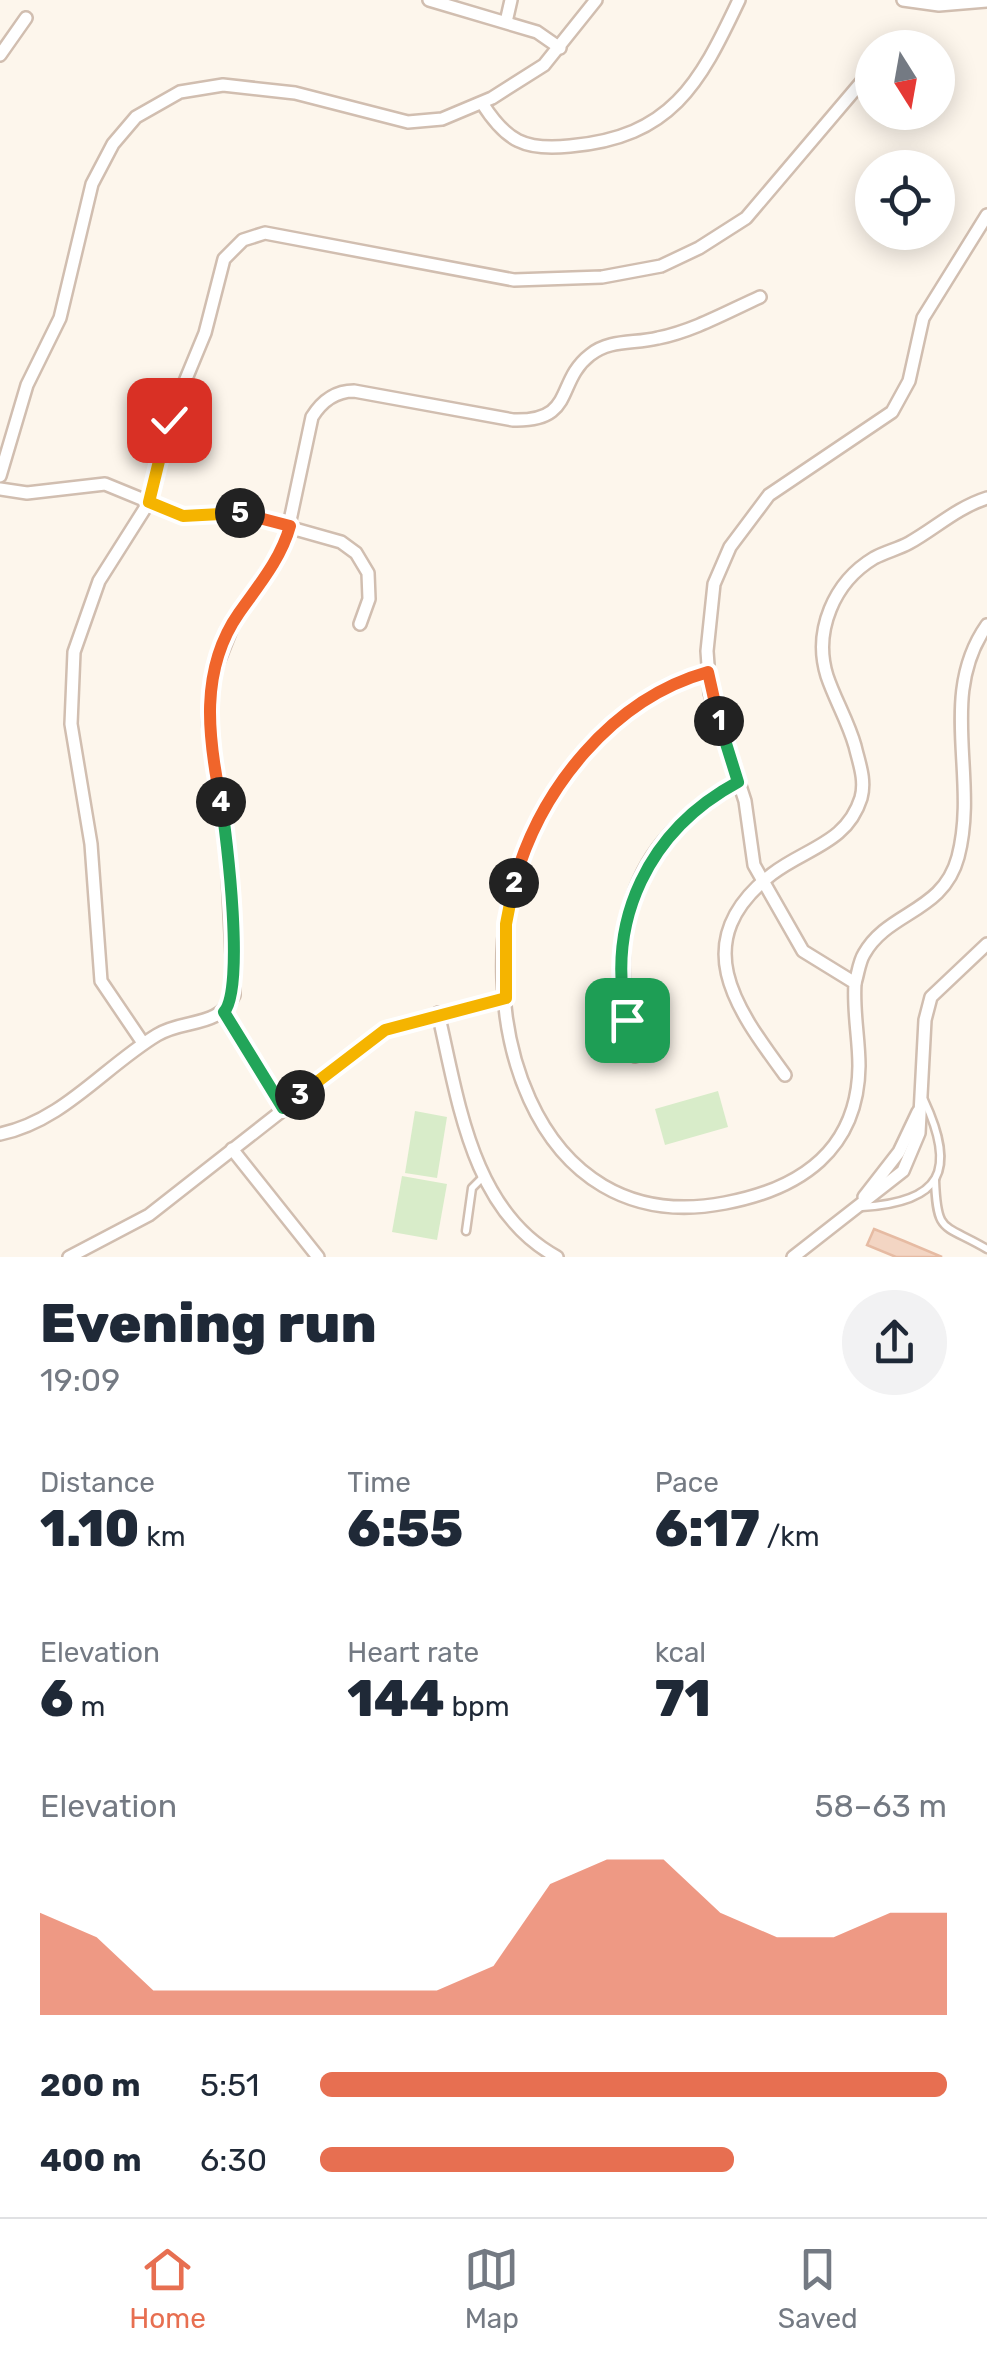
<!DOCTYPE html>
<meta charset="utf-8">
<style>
body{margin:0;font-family:Rubik,sans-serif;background:#f2f2f3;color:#1f2937;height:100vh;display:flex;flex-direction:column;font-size:38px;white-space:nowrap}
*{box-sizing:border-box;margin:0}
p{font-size:32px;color:#747a83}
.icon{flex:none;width:55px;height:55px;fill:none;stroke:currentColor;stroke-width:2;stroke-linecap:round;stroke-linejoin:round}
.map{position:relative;height:1257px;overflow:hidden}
.sheet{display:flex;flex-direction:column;background:#fff;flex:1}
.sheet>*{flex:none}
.needle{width:65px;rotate:169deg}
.controls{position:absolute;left:855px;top:30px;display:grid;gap:20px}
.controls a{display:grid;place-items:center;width:100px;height:100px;border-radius:50%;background:#fff;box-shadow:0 5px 25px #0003;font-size:50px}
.pin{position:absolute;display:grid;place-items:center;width:85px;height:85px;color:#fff;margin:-42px;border-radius:20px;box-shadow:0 5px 15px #0006}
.km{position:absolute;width:50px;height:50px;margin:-25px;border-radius:50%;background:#222;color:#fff;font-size:28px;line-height:50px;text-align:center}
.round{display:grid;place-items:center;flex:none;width:105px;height:105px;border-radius:52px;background:#f2f2f3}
.summary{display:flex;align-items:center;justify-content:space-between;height:170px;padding:0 40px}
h1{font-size:55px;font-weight:800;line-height:75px}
.stats{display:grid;grid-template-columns:repeat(3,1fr);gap:15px;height:170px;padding:10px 40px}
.stats div{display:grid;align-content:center}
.stats b{font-size:50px;font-weight:800}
.stats small{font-size:28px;font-weight:400}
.stats p{font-size:28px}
.chart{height:280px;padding:20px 40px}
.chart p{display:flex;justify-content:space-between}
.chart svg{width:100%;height:180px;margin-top:10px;fill:#e76f51;opacity:.7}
ul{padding:0 40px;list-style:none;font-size:32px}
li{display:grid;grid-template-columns:160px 120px 1fr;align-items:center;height:75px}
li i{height:25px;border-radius:12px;background:#e76f51}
.menu{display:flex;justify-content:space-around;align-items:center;height:140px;border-top:2px solid #e0e1e3;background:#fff;font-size:28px;color:#747a83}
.menu a{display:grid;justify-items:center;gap:5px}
.menu .on{color:#e76f51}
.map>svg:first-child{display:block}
</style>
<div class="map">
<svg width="987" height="1257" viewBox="0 0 987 1257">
<rect width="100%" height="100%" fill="#fdf6ec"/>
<g fill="#d8ecc9">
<path d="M718 1091 728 1127 665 1145 655 1109Z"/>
<path d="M415 1111 447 1117 437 1178 405 1173Z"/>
<path d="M402 1176 447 1184 437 1240 392 1232Z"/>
</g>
<path fill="#f3d5c3" stroke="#e6bba3" stroke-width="2.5" d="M874 1229 904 1241 942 1257H896L867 1245Z"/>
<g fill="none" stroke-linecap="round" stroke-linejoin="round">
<g stroke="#d1beb0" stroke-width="11">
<g id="lane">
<path d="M935 1180C937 1235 943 1223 987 1249"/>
<path d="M862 1207C942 1202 957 1171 924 1100"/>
<path d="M466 1231 472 1188 483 1177"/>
</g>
</g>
<g stroke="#d1beb0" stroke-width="16">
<g id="street">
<path d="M429 0 537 32 560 48"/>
<path d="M903 0 939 5 987 1"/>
<path d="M506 22 511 0"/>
<path d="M0 55 26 18"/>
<path d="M482 103C506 141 525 151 570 146 671 137 699 85 739 0"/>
<path d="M0 476 27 385 60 318 92 184 113 144 136 117 180 92 223 85 295 93 408 122 442 119 492 98 544 65 596 0"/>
<path d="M0 489 27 493 105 484 183 516 238 513 341 542 356 553 368 573 369 599 360 624"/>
<path d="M707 672C621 697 551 775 521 857 468 1004 529 1241 725 1203 800 1189 858 1150 859 1066 859 1038 853 1012 855 983L803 951 754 865 745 801 710 693 707 651 714 584 730 547 769 495 892 412 909 381 923 318 987 215"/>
<path d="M855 983C858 974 859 962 864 954 888 911 943 913 958 857 979 777 937 696 987 625"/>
<path d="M224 1012 283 1109"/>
<path d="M438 1013C458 1098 471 1211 557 1257"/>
<path d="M143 1043 101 981 91 844 71 724 74 652 99 581 149 502 169 420 205 333 224 259 243 240 265 233 514 280 602 277 661 266 699 248 746 218 870 72"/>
<path d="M635 1056C608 936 621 845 738 782"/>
<path d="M785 1075C735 1007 686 941 772 874 806 848 847 843 861 798 866 780 859 763 855 746 848 721 835 700 827 676 813 631 834 582 874 558 885 552 898 549 909 543 936 528 956 508 987 498"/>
<path d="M0 1134C63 1121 104 1067 157 1035 185 1018 218 1029 234 995L226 833 208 722 213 675 236 617 285 544 312 417C322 401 335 391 354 391L513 420C576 422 555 382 590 355 610 339 634 344 658 338 693 331 727 312 760 297"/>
<path d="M232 1149 318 1257"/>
<path d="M864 1197 899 1152 918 1112"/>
<path d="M69 1257 149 1215 385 1030 506 998"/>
<path d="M793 1257 903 1171 919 1133 925 1020 931 997 987 944"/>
</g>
</g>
<use href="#lane" stroke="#fff" stroke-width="6"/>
<use href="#street" stroke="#fff" stroke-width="11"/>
</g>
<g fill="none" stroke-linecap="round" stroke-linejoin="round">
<g stroke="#fff" stroke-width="20">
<path id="split-1" d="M627 1020C605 920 649 830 738 782L719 721"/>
</g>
<g stroke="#fff" stroke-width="20">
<path id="split-2" d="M514 883C540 789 612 699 708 672L719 721"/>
</g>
<g stroke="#fff" stroke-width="20">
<path id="split-3" d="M300 1095 385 1030 506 998V924L514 883"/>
</g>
<g stroke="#fff" stroke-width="20">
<path id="split-4" d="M221 802C227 838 245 989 224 1012L283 1108 300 1095"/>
</g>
<g stroke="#fff" stroke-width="20">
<path id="split-5" d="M221 802C208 738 199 670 239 613 258 586 281 559 290 526L240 513"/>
</g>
<g stroke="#fff" stroke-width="20">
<path id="split-6" d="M169 420 149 502 183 516 240 513"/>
</g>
<use href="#split-1" stroke="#22a559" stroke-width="12"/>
<use href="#split-2" stroke="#f0652b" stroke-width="12"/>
<use href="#split-3" stroke="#f5b400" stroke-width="12"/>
<use href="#split-4" stroke="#22a559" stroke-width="12"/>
<use href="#split-5" stroke="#f0652b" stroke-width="12"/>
<use href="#split-6" stroke="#f5b400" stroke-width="12"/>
</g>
</svg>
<div class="controls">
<a><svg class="needle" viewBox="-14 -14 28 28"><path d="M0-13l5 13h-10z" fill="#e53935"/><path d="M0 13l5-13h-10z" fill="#747a83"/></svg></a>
<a><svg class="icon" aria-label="locate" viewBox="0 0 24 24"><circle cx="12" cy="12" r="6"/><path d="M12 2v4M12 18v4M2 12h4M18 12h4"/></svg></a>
</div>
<div class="pin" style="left:627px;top:1020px;background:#1e9e55"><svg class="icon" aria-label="arrive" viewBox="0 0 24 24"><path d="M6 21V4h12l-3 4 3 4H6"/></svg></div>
<div class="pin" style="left:169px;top:420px;background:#d93025"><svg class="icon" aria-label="check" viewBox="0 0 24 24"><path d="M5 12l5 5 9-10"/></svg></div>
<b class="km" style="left:719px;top:721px">1</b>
<b class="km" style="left:514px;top:883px">2</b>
<b class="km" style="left:300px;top:1095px">3</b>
<b class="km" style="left:221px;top:802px">4</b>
<b class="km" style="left:240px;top:513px">5</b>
</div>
<section class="sheet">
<div class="summary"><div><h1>Evening run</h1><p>19:09</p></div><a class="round"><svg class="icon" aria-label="share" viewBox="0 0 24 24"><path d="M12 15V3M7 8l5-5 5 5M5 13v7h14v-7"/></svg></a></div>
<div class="stats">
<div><p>Distance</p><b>1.10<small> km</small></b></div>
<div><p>Time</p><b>6:55</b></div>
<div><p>Pace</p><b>6:17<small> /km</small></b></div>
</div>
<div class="stats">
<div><p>Elevation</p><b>6<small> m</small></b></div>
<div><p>Heart rate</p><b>144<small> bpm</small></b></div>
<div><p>kcal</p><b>71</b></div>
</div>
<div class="chart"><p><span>Elevation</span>58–63 m</p>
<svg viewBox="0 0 160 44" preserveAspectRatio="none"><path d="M0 44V19L10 25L20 38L30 38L40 38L50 38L60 38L70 38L80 32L90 12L100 6L110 6L120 19L130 25L140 25L150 19L160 19V44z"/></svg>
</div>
<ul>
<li><b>200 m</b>5:51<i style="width:100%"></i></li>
<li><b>400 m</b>6:30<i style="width:66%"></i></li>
</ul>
</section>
<nav class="menu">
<a class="on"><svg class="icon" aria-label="home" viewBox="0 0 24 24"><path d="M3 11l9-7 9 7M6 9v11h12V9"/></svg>Home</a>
<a><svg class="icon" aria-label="map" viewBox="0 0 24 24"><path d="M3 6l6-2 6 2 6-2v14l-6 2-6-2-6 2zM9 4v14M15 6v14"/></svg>Map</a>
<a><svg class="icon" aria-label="saved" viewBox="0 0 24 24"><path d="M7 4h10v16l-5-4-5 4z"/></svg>Saved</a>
</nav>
